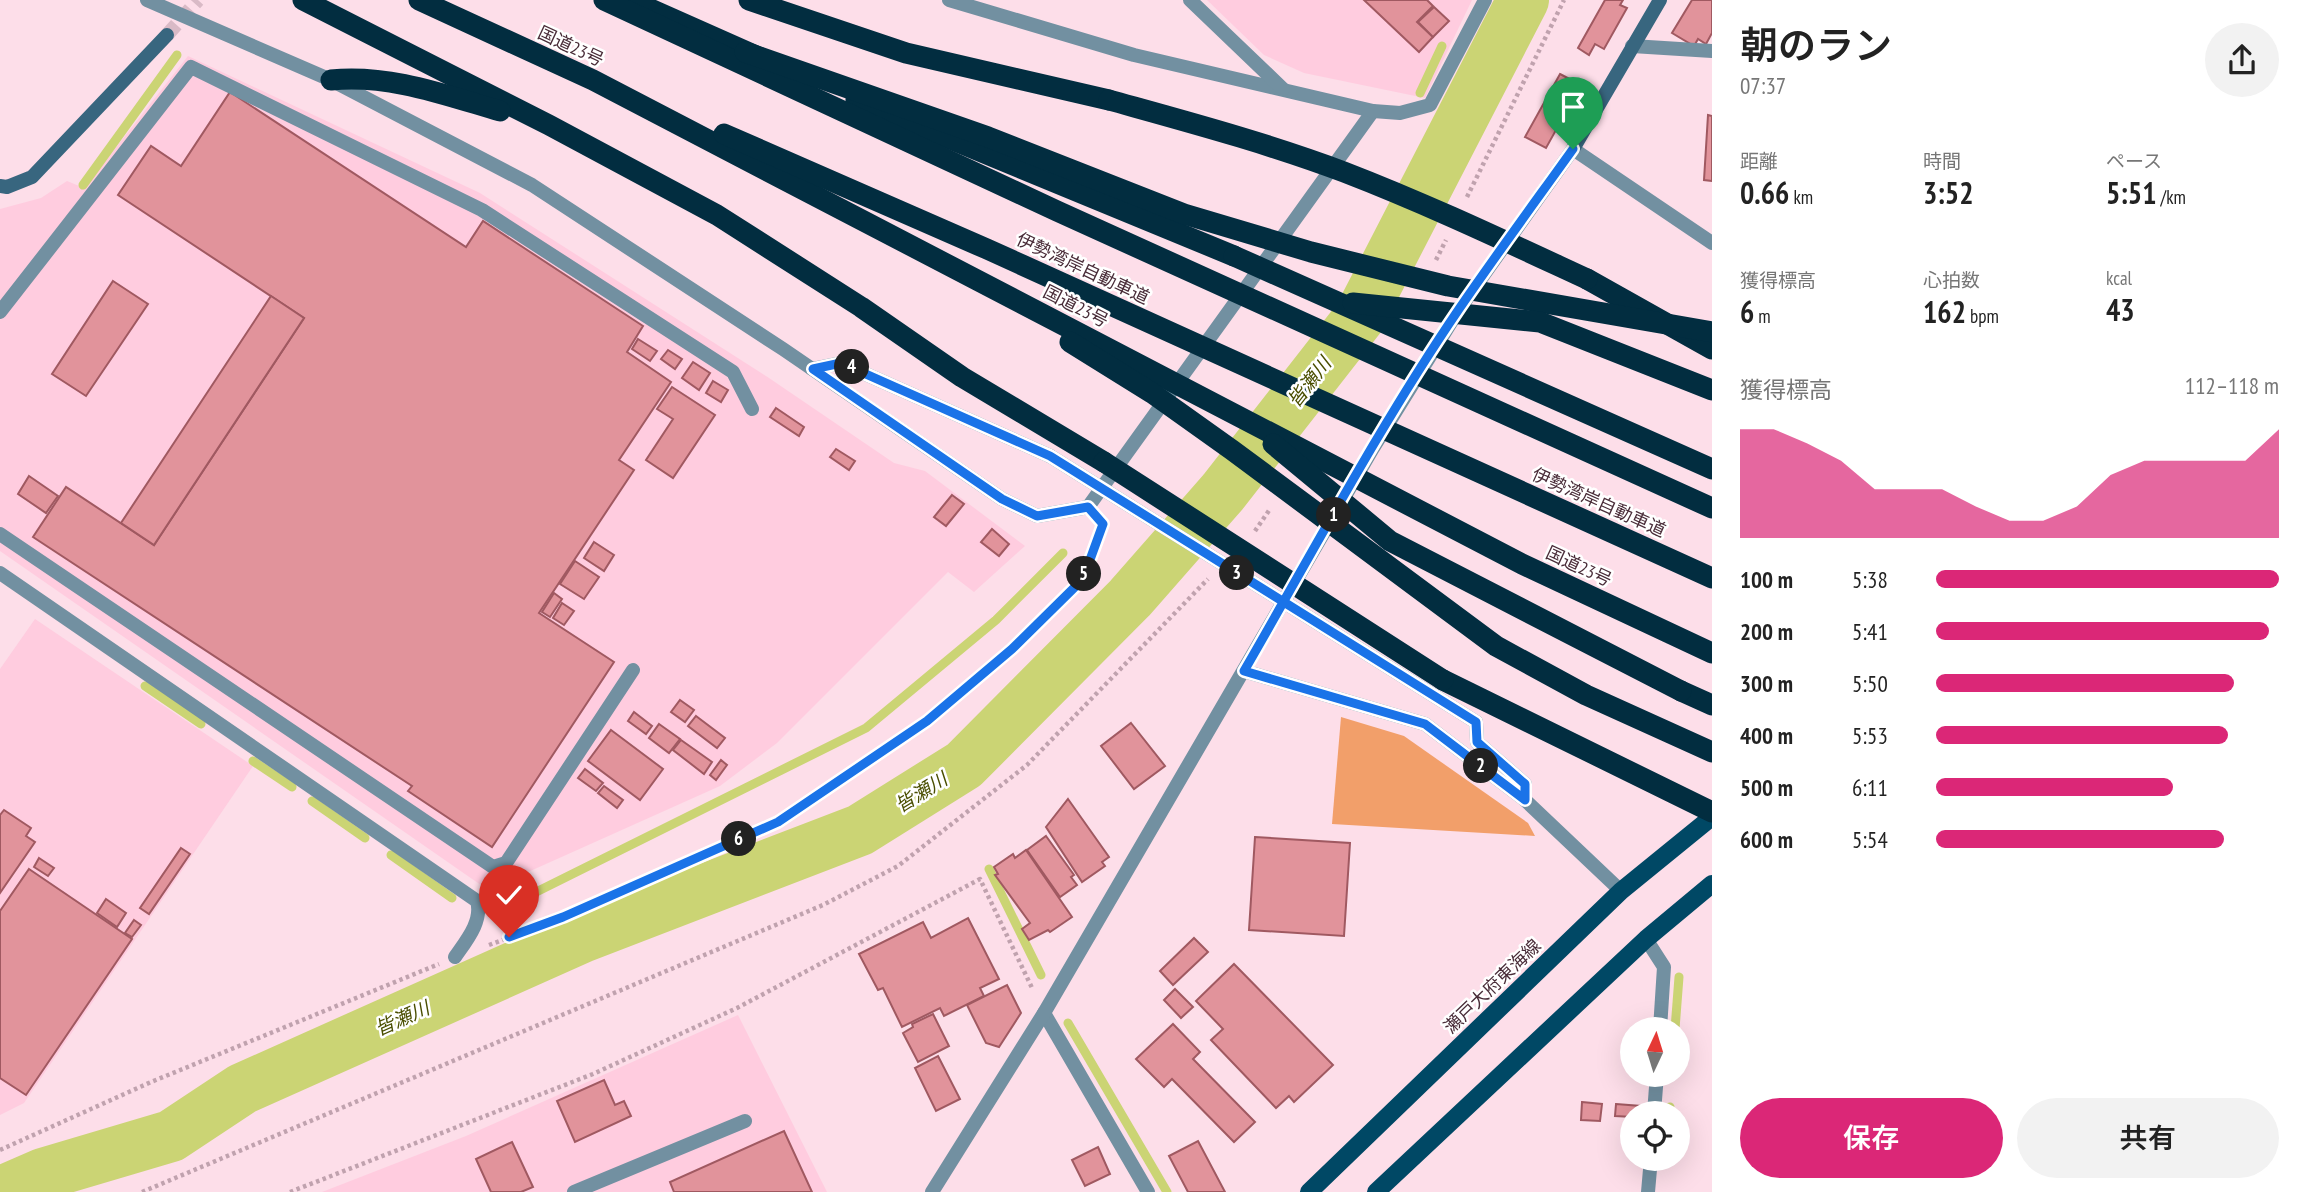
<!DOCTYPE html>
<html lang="ja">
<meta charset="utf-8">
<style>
body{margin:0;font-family:"PT Sans Narrow","Noto Sans JP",sans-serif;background:#f2f2f2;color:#222;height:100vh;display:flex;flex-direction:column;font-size:26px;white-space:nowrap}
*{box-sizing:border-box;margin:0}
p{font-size:23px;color:#767676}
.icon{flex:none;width:38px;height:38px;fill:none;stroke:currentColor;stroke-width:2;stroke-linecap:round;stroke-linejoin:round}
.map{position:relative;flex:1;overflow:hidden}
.panel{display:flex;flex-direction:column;background:#fff;width:595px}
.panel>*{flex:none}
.needle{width:46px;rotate:4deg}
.fabs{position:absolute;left:1620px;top:1017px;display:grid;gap:14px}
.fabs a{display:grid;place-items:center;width:70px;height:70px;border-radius:50%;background:#fff;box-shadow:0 7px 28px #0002;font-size:35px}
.pin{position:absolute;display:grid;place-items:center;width:60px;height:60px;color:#fff;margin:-72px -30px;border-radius:50% 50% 50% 0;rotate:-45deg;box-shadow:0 0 7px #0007}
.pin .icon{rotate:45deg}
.km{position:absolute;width:35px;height:35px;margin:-18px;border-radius:50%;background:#222;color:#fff;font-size:19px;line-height:35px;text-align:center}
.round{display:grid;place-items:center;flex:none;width:74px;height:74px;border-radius:37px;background:#f2f2f2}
.summary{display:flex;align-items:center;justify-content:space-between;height:119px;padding:0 28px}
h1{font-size:38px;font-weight:600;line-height:52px}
.metrics{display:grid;grid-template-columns:repeat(3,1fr);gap:10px;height:119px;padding:7px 28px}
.metrics div{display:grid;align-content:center}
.metrics b{font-size:30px;font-weight:600}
.metrics small{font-size:19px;font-weight:400}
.metrics p{font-size:19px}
.chart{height:196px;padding:14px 28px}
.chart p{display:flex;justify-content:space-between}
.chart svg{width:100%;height:126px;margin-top:7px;fill:#db2777;opacity:.7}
.primary-button{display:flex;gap:14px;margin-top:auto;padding:14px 28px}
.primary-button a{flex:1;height:80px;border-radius:42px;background:#db2777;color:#fff;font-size:28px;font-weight:600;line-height:80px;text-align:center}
.primary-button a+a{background:#f2f2f2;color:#222}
ul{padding:0 28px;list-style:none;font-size:23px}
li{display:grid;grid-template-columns:112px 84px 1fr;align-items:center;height:52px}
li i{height:18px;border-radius:9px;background:#db2777}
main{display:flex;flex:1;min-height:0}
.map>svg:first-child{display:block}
</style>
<main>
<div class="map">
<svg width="1712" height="1192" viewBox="0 0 1712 1192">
<rect width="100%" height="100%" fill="#fddee9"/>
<g fill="#ffccdf">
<path d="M1207 0H1472L1425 98 1304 73 1264 55Z"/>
<path d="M188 56 480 193 769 378 894 463 925 471 1025 546 974 592 948 572 777 743 720 786 488 890 0 551V209L41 198 67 181 84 188Z"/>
<path d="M35 619 253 766 24 1103 0 1115V669Z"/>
<path d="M738 1015 827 1192H322L466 1136Z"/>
</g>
<path fill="#f29f6a" d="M1341 717 1404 736 1528 823 1535 836 1332 824Z"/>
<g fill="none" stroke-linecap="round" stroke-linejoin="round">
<g stroke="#cbd474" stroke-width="9">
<path d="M1420 93 1442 46"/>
<path d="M83 185 177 55"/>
<path d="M145 686 201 724"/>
<path d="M253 761 292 787"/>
<path d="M312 801 365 838"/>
<path d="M391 855 452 898"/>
<path d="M989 869 1041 975"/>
<path d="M506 907 866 728 996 620 1063 553"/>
<path d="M1068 1023 1167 1192"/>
<path d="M1675 1029 1679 977"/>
<path d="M1672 1075V1074"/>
<path d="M1670 1113V1107"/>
<path d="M1666 1160V1158"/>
</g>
<path stroke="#cbd474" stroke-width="52" d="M1 1192 43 1174 171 1136 242 1089 582 937 860 830 964 765 1130 598 1223 492 1359 318 1523 0"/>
</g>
<g fill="#e1939b" stroke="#a05961" stroke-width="2">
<path d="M1364 0H1427L1433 6 1417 22 1433 37 1419 52Z"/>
<path d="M1605 0H1623L1620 5 1627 8 1604 49 1595 44 1589 55 1578 48Z"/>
<path d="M1692 0H1712V33L1706 44 1698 39 1694 46 1672 33Z"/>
<path d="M1434 7 1449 21 1433 37 1418 22Z"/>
<path d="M1560 74 1581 85 1546 148 1525 137Z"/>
<path d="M230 92 466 247 483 221 643 326 627 352 671 382 619 460 634 470 539 613 614 662 492 847 408 791 412 786 33 537 66 487 154 545 304 318 118 195 151 146 181 166Z"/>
<path d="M1708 115 1712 116V181L1704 180Z"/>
<path d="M113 281 148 304 86 396 52 374Z"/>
<path d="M271 296 304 318 154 545 121 523Z"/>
<path d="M638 339 657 351 650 361 632 349Z"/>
<path d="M668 350 682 359 675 369 661 359Z"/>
<path d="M693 362 710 373 699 390 682 378Z"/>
<path d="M713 381 728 390 721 402 706 393Z"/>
<path d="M672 387 715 415 673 478 646 460 673 419 657 409Z"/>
<path d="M776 408 804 427 799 436 770 417Z"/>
<path d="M836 449 855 461 849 470 830 457Z"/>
<path d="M29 476 58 496 46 513 18 494Z"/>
<path d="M952 495 964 504 946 526 934 517Z"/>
<path d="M992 529 1009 544 999 556 981 542Z"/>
<path d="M594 542 614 555 604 571 584 558Z"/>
<path d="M575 561 599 577 584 599 560 584Z"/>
<path d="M554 593 562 599 550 617 542 612Z"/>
<path d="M562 603 574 611 564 625 553 618Z"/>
<path d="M680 700 694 710 685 722 671 712Z"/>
<path d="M634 712 652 726 646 734 628 721Z"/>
<path d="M696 716 725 738 717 748 688 726Z"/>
<path d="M1131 723 1165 766 1134 789 1101 746Z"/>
<path d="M659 724 680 739 669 753 649 738Z"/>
<path d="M611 730 663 769 640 800 588 761Z"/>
<path d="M681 740 712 762 704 774 673 750Z"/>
<path d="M721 760 727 765 716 780 710 775Z"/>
<path d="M585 769 603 783 596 791 578 778Z"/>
<path d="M604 786 623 800 617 808 598 793Z"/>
<path d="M1068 799 1109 857 1102 862 1105 866 1082 882 1046 827Z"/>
<path d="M4 810 31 828 26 836 35 842 0 893V815Z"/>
<path d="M1046 836 1074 875 1071 877 1077 885 1060 897 1027 850Z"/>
<path d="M1255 837 1350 843 1344 936 1249 930Z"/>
<path d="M181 848 190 854 149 914 140 908Z"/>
<path d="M1026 850 1072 917 1050 932 1048 930 1029 940 1022 929 1030 923 995 875 998 874 994 867 1013 854 1015 858Z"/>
<path d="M39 858 54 868 48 876 34 867Z"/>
<path d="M29 869 132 939 26 1095 0 1078V911Z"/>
<path d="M106 899 126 913 117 927 97 913Z"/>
<path d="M968 918 999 979 980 988 984 996 944 1016 940 1008 902 1027 883 988 878 990 859 954 923 922 931 938Z"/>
<path d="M134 920 141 925 132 937 125 933Z"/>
<path d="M1194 938 1208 952 1173 985 1160 971Z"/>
<path d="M1234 964 1333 1065 1294 1102 1289 1096 1276 1108 1211 1040 1223 1029 1196 1001Z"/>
<path d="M1007 985 1021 1013 999 1047 986 1043 967 1005Z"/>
<path d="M1175 989 1193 1007 1181 1018 1164 1000Z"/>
<path d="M933 1014 949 1046 918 1062 903 1033 913 1027 912 1024Z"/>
<path d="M1173 1024 1200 1052 1193 1059 1255 1122 1234 1142 1172 1079 1164 1087 1136 1059Z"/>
<path d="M938 1056 960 1099 936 1111 915 1068Z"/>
<path d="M604 1080 615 1105 624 1101 631 1116 575 1142 557 1101Z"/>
<path d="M1582 1102 1602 1104 1600 1121 1581 1120Z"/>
<path d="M1616 1104 1641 1106 1640 1113H1633V1117L1615 1116Z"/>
<path d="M784 1131 812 1192H674L670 1182Z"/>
<path d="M1198 1141 1225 1192H1188L1169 1156Z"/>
<path d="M512 1142 533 1187 521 1192H491L476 1159Z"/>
<path d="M1098 1147 1110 1174 1085 1186 1072 1160Z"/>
</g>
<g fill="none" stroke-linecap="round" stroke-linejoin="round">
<path stroke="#d9bac6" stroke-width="14" stroke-dasharray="14 7" stroke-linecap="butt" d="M167 35 198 0"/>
<g stroke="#c0a2ae" stroke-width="4.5" stroke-dasharray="3.5 3.5" stroke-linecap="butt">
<path d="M1467 197 1564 0"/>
<path d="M1436 260 1446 240"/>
<path d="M1255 531 1270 509"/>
<path d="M489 945 563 917 778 822 927 721 1012 649 1083 579 1103 523"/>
<path d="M0 1150 151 1082 439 964"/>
<path d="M142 1192 823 905 898 866 1027 765 1208 579"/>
<path d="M290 1192 593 1074 737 1008 980 879 1033 990"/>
</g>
<g stroke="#7290a1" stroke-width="14">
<path d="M0 312 191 67 482 210 733 372 752 409"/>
<path d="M0 534 493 867 506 863 633 670"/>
<path d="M574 1192 745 1121"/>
</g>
<g stroke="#7290a1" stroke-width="14">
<path d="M147 0 331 80 532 185 783 349 1002 499 1037 516 1088 507 1373 111"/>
<path d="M949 0 1134 55 1373 111 1400 113 1430 105 1485 0"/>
<path d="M1190 0 1283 89"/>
<path d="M1632 46 1712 51"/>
<path d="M812 369 841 363 1050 456"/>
<path d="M0 573 477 901C483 921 466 941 455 957"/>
<path d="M1244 671 1425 724 1525 800 1621 891"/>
<path d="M1476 722 1477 742 1525 784V800"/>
<path d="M1646 939 1664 967 1660 1029"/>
<path d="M1044 1013 1148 1192"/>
<path d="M1654 1113 1657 1074"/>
<path d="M932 1192 1044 1013 1373 448 1458 311 1573 149 1712 243"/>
<path d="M1648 1192 1651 1158"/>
</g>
<g stroke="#38667f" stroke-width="14">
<path d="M1573 149 1660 0"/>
<path d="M0 186 7 187 32 177 167 35"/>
</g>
<g stroke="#004865" stroke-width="18">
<path d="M1309 1192 1621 891 1712 817"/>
<path d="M1376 1192 1646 939 1712 884"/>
</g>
<g stroke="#022d40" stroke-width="21">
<path d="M303 0 549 125 717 215 861 307 962 377 1104 462"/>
<path d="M630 0 763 59"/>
<path d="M749 0 906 53 1109 100"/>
<path d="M331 80C389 74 445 95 500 111"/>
<path d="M856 100 1234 256"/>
<path d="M1587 279 1712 349"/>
<path d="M1443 680 1712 812"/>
<path d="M1681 691 1712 705"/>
</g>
<path stroke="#7290a1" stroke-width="14" d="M1050 456 1476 722"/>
<g stroke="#022d40" stroke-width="21">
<path d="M419 0 593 80 1522 564 1712 653"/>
<path d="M604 0 1057 211 1712 508"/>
<path d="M745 52 988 137 1184 214 1311 252 1448 286 1712 332"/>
<path d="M1109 100C1188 122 1267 143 1344 172 1427 204 1507 242 1587 279"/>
<path d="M724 134 987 249 1712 578"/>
<path d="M1234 256 1712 469"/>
<path d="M1353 303 1540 322 1712 390"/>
<path d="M1070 342 1152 393 1232 450 1496 646 1586 695 1712 752"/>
<path d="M1273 444 1390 541 1681 691"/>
<path d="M1104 462 1443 680"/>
</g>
</g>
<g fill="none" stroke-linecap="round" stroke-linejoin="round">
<g stroke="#fff" stroke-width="14">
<path id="route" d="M509 937 563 917 778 822 927 721 1012 649 1083 579 1103 524 1088 507 1037 516 1002 499 813 369 841 363 1050 456 1476 722 1477 742 1525 784V800L1425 724 1244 671C1314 550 1380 425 1459 309 1496 255 1535 202 1573 149"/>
</g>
<use href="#route" stroke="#1a73e8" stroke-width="9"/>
</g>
<g text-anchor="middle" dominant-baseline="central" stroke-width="5" stroke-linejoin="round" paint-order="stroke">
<g font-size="18" fill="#492c38" stroke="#fff">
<text transform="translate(571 46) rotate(25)">国道23号</text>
<text transform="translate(1083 268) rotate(25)">伊勢湾岸自動車道</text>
<text transform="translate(1076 306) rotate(27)">国道23号</text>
<text transform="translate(1599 502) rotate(24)">伊勢湾岸自動車道</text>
<text transform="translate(1579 566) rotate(25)">国道23号</text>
<text transform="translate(1492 986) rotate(-44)">瀬戸大府東海線</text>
</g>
<g font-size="19" font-style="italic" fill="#4a4e00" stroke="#fff">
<text transform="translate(1309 382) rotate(-52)">皆瀬川</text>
<text transform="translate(921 792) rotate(-32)">皆瀬川</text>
<text transform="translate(402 1018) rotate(-24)">皆瀬川</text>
</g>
</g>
</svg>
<div class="fabs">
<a><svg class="needle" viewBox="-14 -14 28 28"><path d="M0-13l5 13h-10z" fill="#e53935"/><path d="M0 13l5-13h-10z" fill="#767676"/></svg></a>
<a><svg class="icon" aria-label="locate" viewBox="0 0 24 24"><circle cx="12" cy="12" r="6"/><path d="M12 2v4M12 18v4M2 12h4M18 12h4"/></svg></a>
</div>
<div class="pin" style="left:1573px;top:149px;background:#1e9e55"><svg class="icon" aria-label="arrive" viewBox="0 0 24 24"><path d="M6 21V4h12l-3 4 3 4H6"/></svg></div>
<div class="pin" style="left:509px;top:937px;background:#d93025"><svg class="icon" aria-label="check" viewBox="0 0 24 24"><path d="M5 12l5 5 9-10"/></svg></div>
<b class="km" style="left:1334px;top:515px">1</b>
<b class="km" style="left:1481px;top:766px">2</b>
<b class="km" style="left:1237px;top:573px">3</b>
<b class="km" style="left:852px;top:367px">4</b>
<b class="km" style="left:1084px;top:574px">5</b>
<b class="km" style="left:739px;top:839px">6</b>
</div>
<section class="panel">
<div class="summary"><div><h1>朝のラン</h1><p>07:37</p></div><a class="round"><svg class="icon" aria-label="share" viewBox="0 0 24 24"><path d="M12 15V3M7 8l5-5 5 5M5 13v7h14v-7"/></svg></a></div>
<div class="metrics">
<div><p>距離</p><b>0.66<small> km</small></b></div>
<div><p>時間</p><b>3:52</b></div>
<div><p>ペース</p><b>5:51<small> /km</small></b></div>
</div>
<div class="metrics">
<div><p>獲得標高</p><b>6<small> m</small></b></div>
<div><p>心拍数</p><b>162<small> bpm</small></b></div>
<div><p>kcal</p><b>43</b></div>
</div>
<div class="chart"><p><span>獲得標高</span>112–118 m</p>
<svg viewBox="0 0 160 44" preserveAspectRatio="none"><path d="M0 44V6L10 6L20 11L30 17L40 27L50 27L60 27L70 33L80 38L90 38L100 33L110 22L120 17L130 17L140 17L150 17L160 6V44z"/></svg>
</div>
<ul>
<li><b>100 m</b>5:38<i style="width:100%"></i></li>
<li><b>200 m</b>5:41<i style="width:97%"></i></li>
<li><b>300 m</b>5:50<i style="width:87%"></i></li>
<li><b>400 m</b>5:53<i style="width:85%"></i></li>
<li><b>500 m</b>6:11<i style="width:69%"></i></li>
<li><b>600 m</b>5:54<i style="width:84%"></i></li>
</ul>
<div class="primary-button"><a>保存</a><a>共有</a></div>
</section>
</main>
